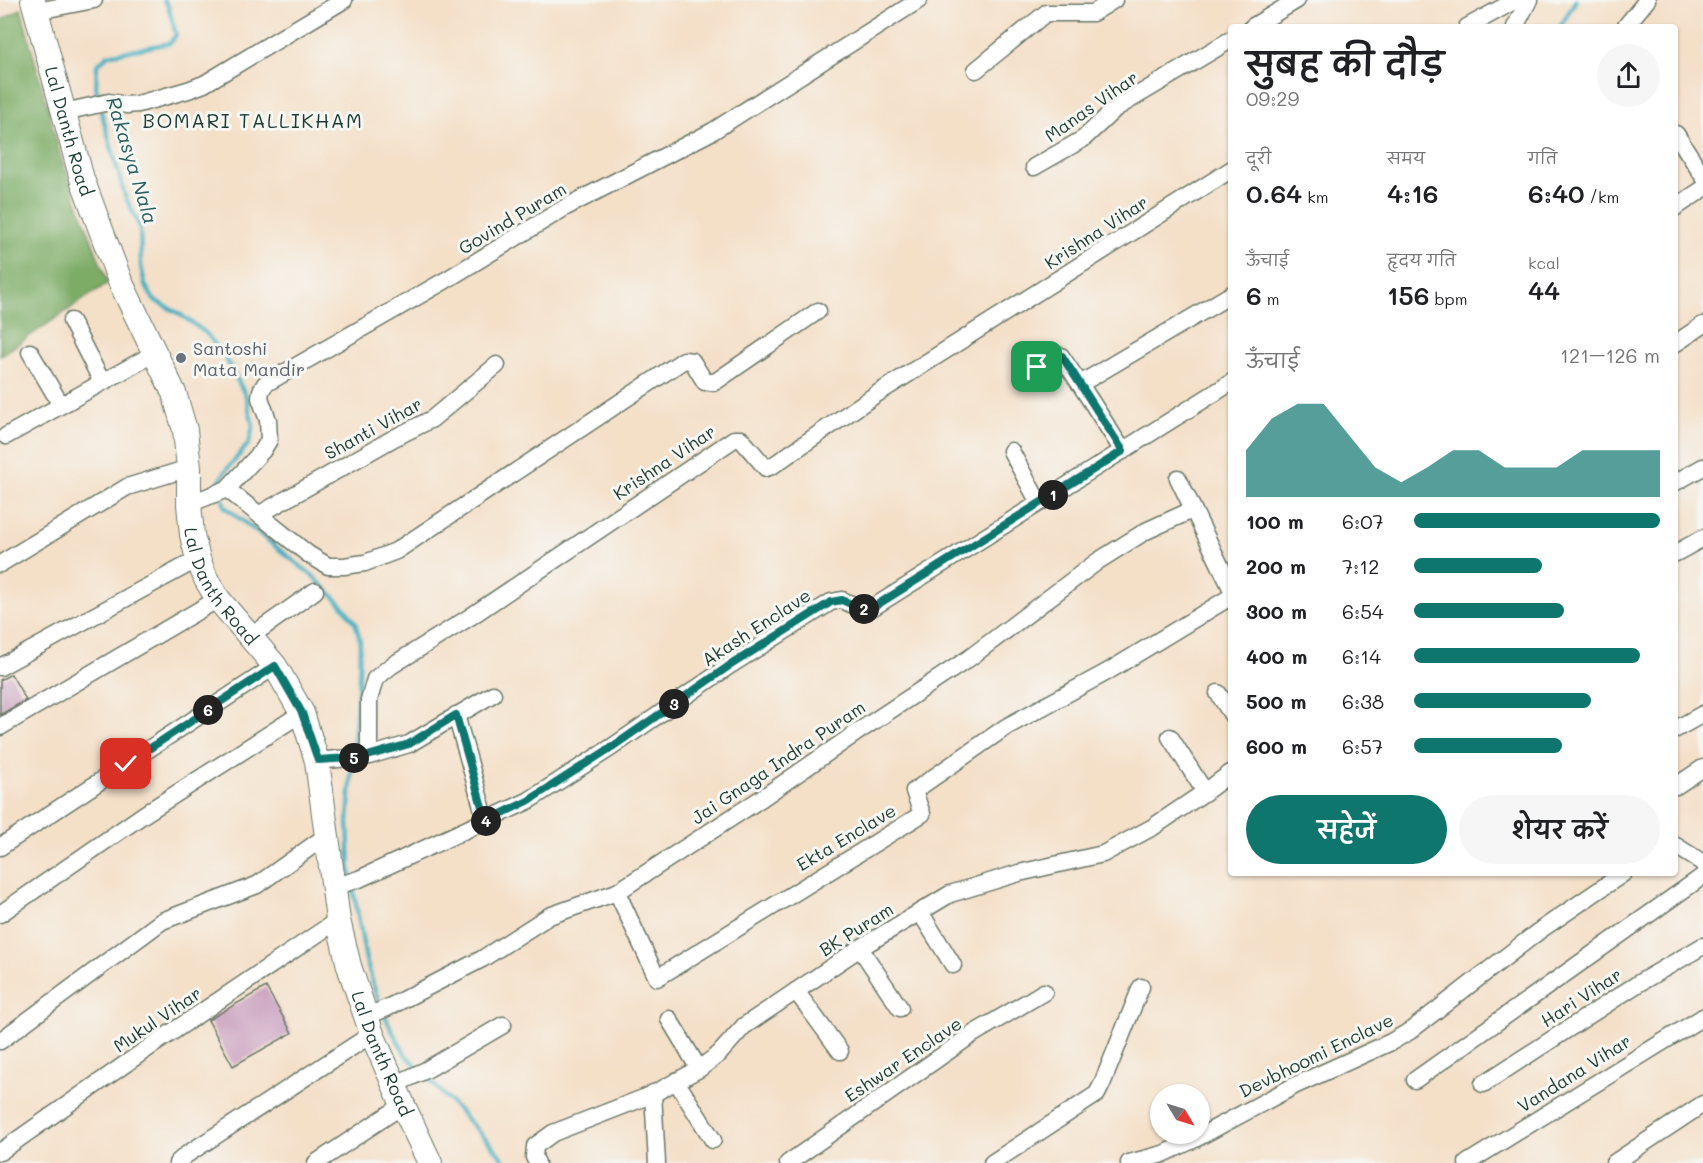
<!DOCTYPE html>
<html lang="hi">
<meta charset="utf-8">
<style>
body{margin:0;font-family:Mali,"Playpen Sans Deva",sans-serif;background:#f6f6f6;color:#202124;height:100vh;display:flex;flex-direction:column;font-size:22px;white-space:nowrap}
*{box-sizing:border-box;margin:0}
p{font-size:20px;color:#757577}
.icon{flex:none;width:33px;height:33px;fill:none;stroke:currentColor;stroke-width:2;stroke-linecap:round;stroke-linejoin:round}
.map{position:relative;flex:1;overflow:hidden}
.details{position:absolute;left:1228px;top:24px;width:450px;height:852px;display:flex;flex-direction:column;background:#fff;border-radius:6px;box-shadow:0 2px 4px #0004}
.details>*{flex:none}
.needle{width:39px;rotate:128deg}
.tools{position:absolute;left:1150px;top:1084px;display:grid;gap:12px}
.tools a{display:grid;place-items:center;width:60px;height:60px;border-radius:50%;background:#fff;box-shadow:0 2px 4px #0004;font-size:30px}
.pin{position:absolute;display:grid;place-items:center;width:51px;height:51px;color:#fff;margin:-26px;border-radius:12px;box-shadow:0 3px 9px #0006}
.km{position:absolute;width:30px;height:30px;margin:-15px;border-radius:50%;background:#222;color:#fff;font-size:16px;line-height:30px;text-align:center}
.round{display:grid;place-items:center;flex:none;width:63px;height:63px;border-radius:32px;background:#f6f6f6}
.headline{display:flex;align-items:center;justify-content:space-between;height:102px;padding:0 18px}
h1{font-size:33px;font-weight:600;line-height:45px}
.stats{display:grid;grid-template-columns:repeat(3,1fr);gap:9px;height:102px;padding:6px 18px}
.stats div{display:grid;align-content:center}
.stats b{font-size:26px;font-weight:600}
.stats small{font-size:16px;font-weight:400}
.stats p{font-size:16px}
.chart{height:168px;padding:12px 18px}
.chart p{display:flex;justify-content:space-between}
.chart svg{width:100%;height:108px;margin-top:6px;fill:#0f766e;opacity:.7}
.action{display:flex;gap:12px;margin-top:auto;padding:12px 18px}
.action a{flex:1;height:69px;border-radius:36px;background:#0f766e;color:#fff;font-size:24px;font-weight:600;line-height:69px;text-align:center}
.action a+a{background:#f6f6f6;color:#202124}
ul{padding:0 18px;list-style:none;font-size:20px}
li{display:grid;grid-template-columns:96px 72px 1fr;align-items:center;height:45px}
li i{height:15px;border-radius:8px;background:#0f766e}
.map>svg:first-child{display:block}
</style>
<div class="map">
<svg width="1703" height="1163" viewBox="0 0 1703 1163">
<rect width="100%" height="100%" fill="#f6f6f2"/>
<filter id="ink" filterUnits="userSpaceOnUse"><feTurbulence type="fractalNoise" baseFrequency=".0167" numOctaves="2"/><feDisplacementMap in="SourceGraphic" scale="12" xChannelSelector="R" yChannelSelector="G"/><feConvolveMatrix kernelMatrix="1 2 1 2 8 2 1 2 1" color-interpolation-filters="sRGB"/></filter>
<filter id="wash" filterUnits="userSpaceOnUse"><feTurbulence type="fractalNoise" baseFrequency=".008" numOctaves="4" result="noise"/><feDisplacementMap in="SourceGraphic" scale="24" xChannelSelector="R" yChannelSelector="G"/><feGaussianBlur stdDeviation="1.35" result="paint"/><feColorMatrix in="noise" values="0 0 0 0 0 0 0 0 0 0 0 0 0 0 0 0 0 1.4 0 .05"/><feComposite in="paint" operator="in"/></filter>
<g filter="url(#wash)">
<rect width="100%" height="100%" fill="#f4dfc7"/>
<path fill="#7dac66" stroke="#4e744d" stroke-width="1.5" d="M21 9 61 158 108 283 0 356V21Z"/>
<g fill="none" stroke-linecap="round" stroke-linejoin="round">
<g stroke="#42aec0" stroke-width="4.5">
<path d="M1560 27 1576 0"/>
<path d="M99 99 96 88 97 65 108 55 170 43 176 35 168 6 164 0"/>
<path d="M100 107 125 196 140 227 141 266 145 285 154 300 178 313 206 333 226 359 246 396 253 426 249 443 224 473 219 483 220 487"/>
<path d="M222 495 225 507 313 576 341 604 355 622 360 640 359 679 353 753"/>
<path d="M352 762 348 822 350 871 366 960 376 994 391 1029 406 1055 499 1153 505 1163"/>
</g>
</g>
<g id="blocks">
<g fill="#c89bbc">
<path d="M11 674 26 700 0 715V680Z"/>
<path d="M266 987 292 1033 233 1066 208 1020Z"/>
</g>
</g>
</g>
<g filter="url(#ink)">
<use href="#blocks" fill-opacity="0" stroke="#6a7667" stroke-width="1.5"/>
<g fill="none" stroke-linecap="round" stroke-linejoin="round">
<g stroke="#6a7667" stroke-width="19">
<g id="street">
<path d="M37 11 94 0"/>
<path d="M1252 27 1297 0"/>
<path d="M1467 27 1516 0"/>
<path d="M1515 27 1529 0"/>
<path d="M1625 27 1647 0"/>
<path d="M976 70 1046 13H1093L1114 0"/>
<path d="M64 112 109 102 127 105 138 104 188 90 204 84 344 0"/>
<path d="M1676 134 1703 176"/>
<path d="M1034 167 1083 139 1116 108 1232 39"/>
<path d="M1676 207 1703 189"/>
<path d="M71 321 102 382"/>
<path d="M1676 343 1703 325"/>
<path d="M30 352 61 405"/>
<path d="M1024 357 1030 365 1037 367 1061 356 1080 384"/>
<path d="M6 436 155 353"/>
<path d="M1011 451 1039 503"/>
<path d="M1123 451 1080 384 1232 294"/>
<path d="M1178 478 1232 590"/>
<path d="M1676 482 1703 467"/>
<path d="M227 489 308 554 328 566H344L365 563 396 551 684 360 692 361 705 382H715L818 311"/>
<path d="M189 504 227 489 263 450 269 440 268 420 260 398 261 391 265 384 446 280 566 207 713 131 919 0"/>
<path d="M260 514 394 438 432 419 497 365"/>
<path d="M1676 553 1703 538"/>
<path d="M0 564 127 487 189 468"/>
<path d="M251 636 315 591"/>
<path d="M0 667 198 559"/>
<path d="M1218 693 1232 715"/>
<path d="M456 715 486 821"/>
<path d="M0 727 218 599"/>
<path d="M1676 729 1703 714"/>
<path d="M1170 737 1205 792"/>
<path d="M369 756 409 744 493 694"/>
<path d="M317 761 369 756V700L375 679 391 666 470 617 734 439H741L766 468 772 466 875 395 1232 169"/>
<path d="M1676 786 1703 768"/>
<path d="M1676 846 1703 863"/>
<path d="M0 847 275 666"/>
<path d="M333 887 359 879 528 801 612 747 729 666 831 602 842 600 862 609 872 608 1232 382"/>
<path d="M617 892 657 978 922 814 914 791 1006 727 1107 672 1232 596"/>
<path d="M920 912 953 965"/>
<path d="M0 914 143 815 302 713"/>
<path d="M860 948 900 1008"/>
<path d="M796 991 840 1051"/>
<path d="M367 1016 387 1008 482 959 549 916 617 892 762 798 859 731 968 659 1098 561 1146 531 1192 510"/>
<path d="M669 1019 699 1069"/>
<path d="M0 1041 162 921 257 885 326 836"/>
<path d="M1415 1080 1703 876"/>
<path d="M676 1081 713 1140"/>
<path d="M1483 1084 1639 983 1703 946"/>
<path d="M394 1085 426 1070 503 1025"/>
<path d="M653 1093 657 1163"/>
<path d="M0 1152 141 1053 338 920"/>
<path d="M177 1163 186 1155 372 1034"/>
<path d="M316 1163 403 1105"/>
<path d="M537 1163 534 1157 535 1146 553 1133 651 1095 699 1069 719 1054 744 1026 860 948 950 894 1019 873 1103 854 1153 827 1205 792 1232 772"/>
<path d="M788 1163 973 1034 1044 992"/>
<path d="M992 1163 1097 1094 1102 1084 1141 987"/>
<path d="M1129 1163 1163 1154 1195 1139 1296 1085 1391 1042 1410 1031 1539 931 1624 873"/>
<path d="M1467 1163 1703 1017"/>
<path d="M1614 1163 1703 1104"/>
</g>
</g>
<g stroke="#6a7667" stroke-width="26">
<g id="secondary">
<path id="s1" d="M33 0 82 179 120 281 174 393 185 430 189 468V504L192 535 198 559 206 579 218 599 275 666 302 713 317 761 338 920 349 966 372 1034 403 1105 430 1163"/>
</g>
</g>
<use href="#street" stroke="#fff" stroke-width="16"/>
<use href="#secondary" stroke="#fff" stroke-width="24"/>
</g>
</g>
<g fill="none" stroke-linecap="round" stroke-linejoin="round" filter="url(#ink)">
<g stroke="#fff" stroke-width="12">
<path id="route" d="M126 764 275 666 302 713 318 760 364 757 409 744 456 715 486 821 528 801 612 747 729 666 831 602 842 600 862 609 872 608 1123 451 1062 356 1037 367"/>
</g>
<use href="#route" stroke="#0f766e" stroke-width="8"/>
</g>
<circle fill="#6b7280" stroke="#f6f6f2" stroke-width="2" cx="181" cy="358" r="6"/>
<g text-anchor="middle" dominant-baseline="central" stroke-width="6" stroke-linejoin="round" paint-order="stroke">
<g font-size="18" fill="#1f3d34" stroke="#f6f6f2">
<text transform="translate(1091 106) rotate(-35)">Manas Vihar</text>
<text stroke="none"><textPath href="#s1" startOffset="136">Lal Danth Road</textPath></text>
<text transform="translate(512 218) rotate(-31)">Govind Puram</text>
<text transform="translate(1096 232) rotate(-33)">Krishna Vihar</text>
<text transform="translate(373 428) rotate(-29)">Shanti Vihar</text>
<text transform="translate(664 462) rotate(-34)">Krishna Vihar</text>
<text stroke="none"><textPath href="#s1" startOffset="622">Lal Danth Road</textPath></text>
<text transform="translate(756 627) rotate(-33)">Akash Enclave</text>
<text transform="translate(778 762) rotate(-34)">Jai Gnaga Indra Puram</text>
<text transform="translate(846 837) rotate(-31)">Ekta Enclave</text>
<text transform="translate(856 929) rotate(-32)">BK Puram</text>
<text transform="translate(1581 997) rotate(-33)">Hari Vihar</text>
<text transform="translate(157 1019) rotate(-34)">Mukul Vihar</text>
<text stroke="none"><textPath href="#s1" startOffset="1126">Lal Danth Road</textPath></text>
<text transform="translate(1316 1055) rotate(-26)">Devbhoomi Enclave</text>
<text transform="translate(903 1059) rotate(-34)">Eshwar Enclave</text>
<text transform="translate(1574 1073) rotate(-32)">Vandana Vihar</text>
</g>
<g font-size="18" fill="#5b616d" stroke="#f6f6f2" text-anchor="start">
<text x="193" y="348">Santoshi<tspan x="193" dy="21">Mata Mandir</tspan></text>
</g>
<g font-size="20" letter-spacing="1.5" fill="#1f3d34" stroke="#f6f6f2">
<text x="253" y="120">BOMARI TALLIKHAM</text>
</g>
<g font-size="20" font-style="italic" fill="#2a5f5e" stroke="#f6f6f2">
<text transform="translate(133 160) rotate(73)">Rakasya Nala</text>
</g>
</g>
</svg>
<div class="tools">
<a><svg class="needle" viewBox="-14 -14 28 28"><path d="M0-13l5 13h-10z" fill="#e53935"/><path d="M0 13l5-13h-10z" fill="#757577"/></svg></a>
</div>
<div class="pin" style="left:1037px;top:367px;background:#1e9e55"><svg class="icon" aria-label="arrive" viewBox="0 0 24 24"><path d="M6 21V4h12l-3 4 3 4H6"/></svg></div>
<div class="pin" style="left:126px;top:764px;background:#d93025"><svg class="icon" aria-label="check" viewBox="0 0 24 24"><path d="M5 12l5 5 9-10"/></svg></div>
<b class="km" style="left:1053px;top:495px">1</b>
<b class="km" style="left:864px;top:609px">2</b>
<b class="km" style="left:674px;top:704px">3</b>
<b class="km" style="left:486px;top:821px">4</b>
<b class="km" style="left:354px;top:758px">5</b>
<b class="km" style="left:208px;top:710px">6</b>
<section class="details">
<div class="headline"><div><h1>सुबह की दौड़</h1><p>09:29</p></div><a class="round"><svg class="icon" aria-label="share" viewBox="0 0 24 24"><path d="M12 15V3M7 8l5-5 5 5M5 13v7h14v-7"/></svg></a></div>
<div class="stats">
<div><p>दूरी</p><b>0.64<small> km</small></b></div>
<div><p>समय</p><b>4:16</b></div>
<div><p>गति</p><b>6:40<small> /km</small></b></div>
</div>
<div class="stats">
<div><p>ऊँचाई</p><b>6<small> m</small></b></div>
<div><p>हृदय गति</p><b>156<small> bpm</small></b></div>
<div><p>kcal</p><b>44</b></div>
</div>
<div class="chart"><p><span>ऊँचाई</span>121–126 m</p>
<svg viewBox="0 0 160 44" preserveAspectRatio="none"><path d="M0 44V25L10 12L20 6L30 6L40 19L50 32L60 38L70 32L80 25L90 25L100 32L110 32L120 32L130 25L140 25L150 25L160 25V44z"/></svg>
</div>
<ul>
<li><b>100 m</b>6:07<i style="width:100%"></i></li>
<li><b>200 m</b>7:12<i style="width:52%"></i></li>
<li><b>300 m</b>6:54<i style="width:61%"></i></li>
<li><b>400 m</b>6:14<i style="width:92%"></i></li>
<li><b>500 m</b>6:38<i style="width:72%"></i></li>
<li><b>600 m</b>6:57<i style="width:60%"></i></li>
</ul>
<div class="action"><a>सहेजें</a><a>शेयर करें</a></div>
</section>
</div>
